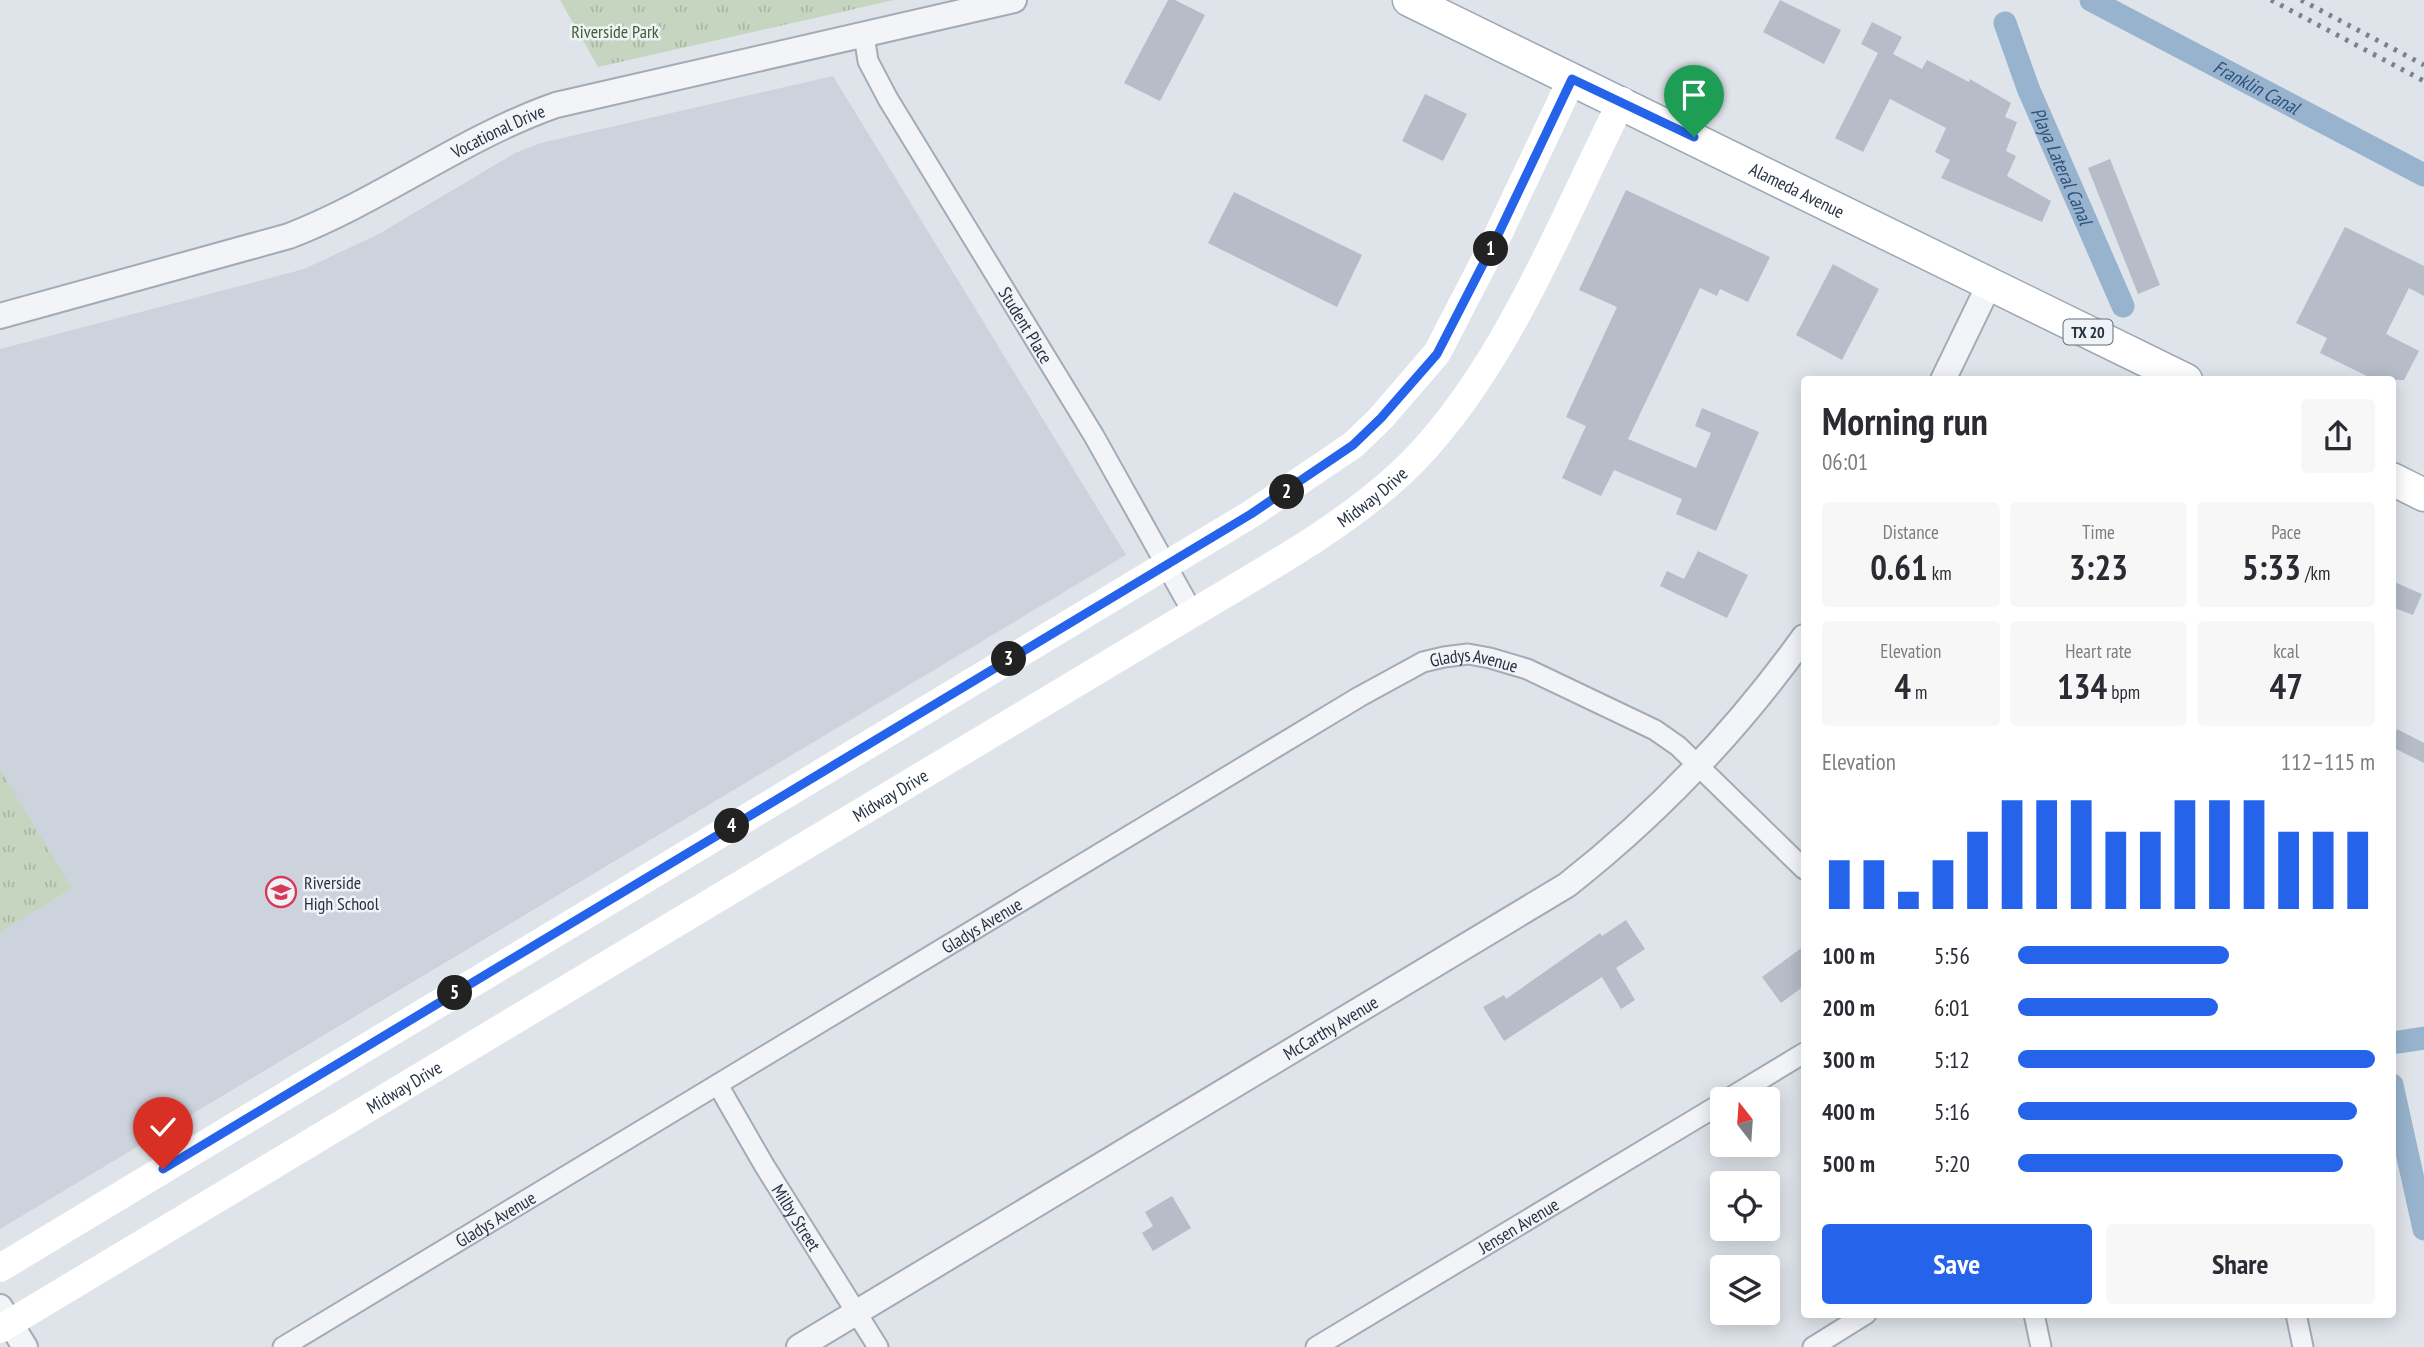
<!DOCTYPE html>
<meta charset="utf-8">
<style>
body{margin:0;font-family:"PT Sans Narrow",sans-serif;background:#f7f7f7;color:#2b2b33;height:100vh;display:flex;flex-direction:column;font-size:26px;white-space:nowrap}
*{box-sizing:border-box;margin:0}
p{font-size:23px;color:#7c7c81}
.icon{flex:none;width:38px;height:38px;fill:none;stroke:currentColor;stroke-width:2;stroke-linecap:round;stroke-linejoin:round}
.map{position:relative;flex:1;overflow:hidden}
.sheet{position:absolute;left:1801px;top:376px;width:595px;height:942px;display:flex;flex-direction:column;background:#fff;border-radius:7px;box-shadow:0 4px 18px #0003}
.sheet>*{flex:none}
.needle{width:46px;rotate:343deg}
.tools{position:absolute;left:1710px;top:1087px;display:grid;gap:14px}
.tools a{display:grid;place-items:center;width:70px;height:70px;border-radius:7px;background:#fff;box-shadow:0 4px 18px #0003;font-size:35px}
.pin{position:absolute;display:grid;place-items:center;width:60px;height:60px;color:#fff;margin:-72px -30px;border-radius:50% 50% 50% 0;rotate:-45deg;box-shadow:0 0 7px #0007}
.pin .icon{rotate:45deg}
.km{position:absolute;width:35px;height:35px;margin:-18px;border-radius:50%;background:#222;color:#fff;font-size:19px;line-height:35px;text-align:center}
.round{display:grid;place-items:center;flex:none;width:74px;height:74px;border-radius:7px;background:#f7f7f7}
.head{display:flex;align-items:center;justify-content:space-between;height:119px;padding:0 21px}
h1{font-size:38px;font-weight:700;line-height:52px}
.figures{display:grid;grid-template-columns:repeat(3,1fr);gap:10px;height:119px;padding:7px 21px}
.figures div{display:grid;align-content:center;border-radius:7px;background:#f7f7f7;text-align:center}
.figures b{font-size:35px;font-weight:700}
.figures small{font-size:19px;font-weight:400}
.figures p{font-size:19px}
.chart{height:196px;padding:14px 21px}
.chart p{display:flex;justify-content:space-between}
.chart svg{width:100%;height:126px;margin-top:7px;stroke:#2563eb;stroke-width:6}
.cta{display:flex;gap:14px;margin-top:auto;padding:14px 21px}
.cta a{flex:1;height:80px;border-radius:7px;background:#2563eb;color:#fff;font-size:28px;font-weight:700;line-height:80px;text-align:center}
.cta a+a{background:#f7f7f7;color:#2b2b33}
ul{padding:0 21px;list-style:none;font-size:23px}
li{display:grid;grid-template-columns:112px 84px 1fr;align-items:center;height:52px}
li i{height:18px;border-radius:9px;background:#2563eb}
.map>svg:first-child{display:block}
</style>
<div class="map">
<svg width="2424" height="1347" viewBox="0 0 2424 1347">
<defs>
<pattern id="park-tufts" width="24" height="20" patternUnits="userSpaceOnUse" patternTransform="scale(1.75)"><rect width="24" height="20" fill="#c6d5bf"/><path d="M3 7l-1-3M5 7V3M7 7l1-3M15 17l-1-3M17 17v-4M19 17l1-3" fill="none" stroke="#aab7a5"/></pattern>
</defs>
<rect width="100%" height="100%" fill="#dfe4ea"/>
<path fill="#cdd3dc" d="M833 76 1126 555 0 1229V349L304 269 377 235 515 153 541 143Z"/>
<g fill="url(#park-tufts)">
<path d="M560 0H894L598 67Z"/>
<path d="M0 769 72 888 0 932Z"/>
</g>
<g fill="none" stroke-linecap="round" stroke-linejoin="round">
<g stroke="#97b3cd" stroke-width="23">
<path id="s1" d="M2091 0 2424 175"/>
<path id="s2" d="M2005 23 2028 88 2123 306"/>
<path d="M2392 1043 2424 1038"/>
<path d="M2392 1085 2424 1229"/>
</g>
</g>
<g fill="#b6bdc8">
<path d="M1168 0H1175L1205 15 1160 101 1124 83Z"/>
<path d="M1780 0 1841 30 1824 64 1763 32Z"/>
<path d="M1872 22 1902 37 1893 54 1922 69 1927 60 1969 82 1970 79 2011 103 2005 117 2017 122 2006 151 2016 156 2007 176 2051 201 2042 222 1941 178 1950 160 1935 152 1946 128 1890 99 1863 152 1835 138 1878 53 1861 44Z"/>
<path d="M1425 94 1467 114 1443 161 1402 141Z"/>
<path d="M2110 159 2160 285 2138 294 2088 168Z"/>
<path d="M1626 190 1770 257 1748 302 1720 289 1717 296 1700 288 1628 439 1696 468 1711 433 1695 426 1702 408 1759 432 1716 531 1676 514 1682 499 1614 470 1601 496 1562 478 1586 426 1566 417 1617 307 1579 290Z"/>
<path d="M1234 192 1362 255 1337 307 1208 243Z"/>
<path d="M2345 227 2424 266V296L2409 288 2386 334 2419 351 2404 380H2375L2320 353 2327 338 2296 323Z"/>
<path d="M1833 264 1879 289 1842 360 1796 335Z"/>
<path d="M1698 551 1748 575 1727 618 1660 586 1667 571 1684 579Z"/>
<path d="M2392 581 2422 594 2413 615 2392 607Z"/>
<path d="M2397 729 2424 743V763L2392 747Z"/>
<path d="M1626 920 1645 949 1616 968 1635 1000 1621 1009 1602 977 1504 1041 1483 1007 1504 995 1506 999 1600 933 1602 936Z"/>
<path d="M1804 946V986L1781 1003 1762 977Z"/>
<path d="M1172 1196 1191 1228 1153 1251 1142 1233 1153 1226 1145 1212Z"/>
</g>
<g fill="none" stroke-linecap="round" stroke-linejoin="round">
<g stroke="#a4abb5" stroke-width="23">
<g id="minor">
<path id="s3" d="M864 35 868 61 888 99 1094 436 1193 613"/>
<path id="s4" d="M718 1085 764 1165 878 1347"/>
<path d="M1728 1099 1804 1053"/>
<path d="M2034 1314 2041 1347"/>
<path d="M2296 1314 2303 1347"/>
<path id="s5" d="M283 1347 1359 697 1423 662 1444 657 1468 654 1490 658 1527 669 1655 730 1678 746 1804 869"/>
<path id="s6" d="M1316 1347 1722 1103"/>
<path d="M1813 1347 1866 1314"/>
</g>
</g>
<g stroke="#a4abb5" stroke-width="28">
<g id="tertiary">
<path id="s7" d="M0 316 289 236C382 200 462 138 556 105L1014 0"/>
<path d="M1943 380 1989 285"/>
<path d="M0 1307 25 1347"/>
<path id="s8" d="M799 1347 1567 885C1656 815 1738 729 1804 637"/>
</g>
</g>
<g stroke="#9da8b7" stroke-width="35">
<g id="primary">
<path id="s10" d="M1409 0 2186 380"/>
<path d="M2392 479 2424 495"/>
</g>
</g>
<use href="#minor" stroke="#f2f4f8" stroke-width="19"/>
<use href="#tertiary" stroke="#f2f4f8" stroke-width="24"/>
<g stroke="#fff" stroke-width="28">
<path d="M0 1268 1251 514 1353 445 1381 418 1437 353 1495 241 1572 79"/>
<path id="s9" d="M0 1329 1193 613C1264 570 1339 530 1400 474 1501 380 1560 223 1622 101"/>
</g>
<use href="#primary" stroke="#fff" stroke-width="32"/>
<g stroke="#778395" stroke-width="5" stroke-dasharray="3.5 7" stroke-linecap="butt">
<path d="M2271 0 2424 81"/>
<path d="M2301 0 2424 65"/>
</g>
</g>
<g fill="none" stroke-linecap="round" stroke-linejoin="round">
<g stroke="#fff" stroke-width="14">
<path id="route" d="M163 1169 1251 514 1353 445 1381 418 1437 354 1495 241 1572 79 1694 137"/>
</g>
<use href="#route" stroke="#2563eb" stroke-width="9"/>
</g>
<defs>
<g id="school-ring" transform="scale(1.575)"><circle r="9.5" fill="#eff3f7" stroke="#db3856" stroke-width="1.5"/><path d="M0-5L7-2L0 1L-7-2ZM-4 1L0 2.5L4 1V4Q0 6-4 4Z" fill="#db3856"/></g>
</defs>
<g fill-rule="evenodd">
<use href="#school-ring" x="281" y="892"/>
</g>
<g text-anchor="middle" dominant-baseline="central" stroke-width="5" stroke-linejoin="round" paint-order="stroke">
<rect fill="#eff3f7" stroke="#626c79" stroke-width="2" x="2063.5" y="319.5" width="49" height="25" rx="5"/>
<g font-size="16" font-weight="bold" fill="#263243">
<text x="2088" y="332">TX 20</text>
</g>
<g font-size="18" fill="#3c6032" stroke="#eff3f7">
<text x="615" y="31">Riverside Park</text>
</g>
<g font-size="18" fill="#263243" stroke="#eff3f7">
<text stroke="none"><textPath href="#s7" startOffset="534">Vocational Drive</textPath></text>
<text stroke="none"><textPath href="#s10" startOffset="432">Alameda Avenue</textPath></text>
<text stroke="none"><textPath href="#s3" startOffset="334">Student Place</textPath></text>
<text stroke="none"><textPath href="#s9" startOffset="1605">Midway Drive</textPath></text>
<text stroke="none"><textPath href="#s5" startOffset="1382">Gladys Avenue</textPath></text>
<text stroke="none"><textPath href="#s9" startOffset="1038">Midway Drive</textPath></text>
<text stroke="none"><textPath href="#s5" startOffset="816">Gladys Avenue</textPath></text>
<text stroke="none"><textPath href="#s8" startOffset="620">McCarthy Avenue</textPath></text>
<text stroke="none"><textPath href="#s9" startOffset="471">Midway Drive</textPath></text>
<text stroke="none"><textPath href="#s4" startOffset="154">Milby Street</textPath></text>
<text stroke="none"><textPath href="#s5" startOffset="248">Gladys Avenue</textPath></text>
<text stroke="none"><textPath href="#s6" startOffset="236">Jensen Avenue</textPath></text>
</g>
<g font-size="18" fill="#263243" stroke="#eff3f7" text-anchor="start">
<text x="304" y="882">Riverside<tspan x="304" dy="21">High School</tspan></text>
</g>
<g font-size="19" font-style="italic" fill="#2d527b" stroke="#eff3f7">
<text stroke="none"><textPath href="#s1" startOffset="187">Franklin Canal</textPath></text>
<text stroke="none"><textPath href="#s2" startOffset="154">Playa Lateral Canal</textPath></text>
</g>
</g>
</svg>
<div class="tools">
<a><svg class="needle" viewBox="-14 -14 28 28"><path d="M0-13l5 13h-10z" fill="#e53935"/><path d="M0 13l5-13h-10z" fill="#7c7c81"/></svg></a>
<a><svg class="icon" aria-label="locate" viewBox="0 0 24 24"><circle cx="12" cy="12" r="6"/><path d="M12 2v4M12 18v4M2 12h4M18 12h4"/></svg></a>
<a><svg class="icon" aria-label="layers" viewBox="0 0 24 24"><path d="M12 4l9 5-9 5-9-5zM3 14l9 5 9-5"/></svg></a>
</div>
<div class="pin" style="left:1694px;top:137px;background:#1e9e55"><svg class="icon" aria-label="arrive" viewBox="0 0 24 24"><path d="M6 21V4h12l-3 4 3 4H6"/></svg></div>
<div class="pin" style="left:163px;top:1169px;background:#d93025"><svg class="icon" aria-label="check" viewBox="0 0 24 24"><path d="M5 12l5 5 9-10"/></svg></div>
<b class="km" style="left:1491px;top:249px">1</b>
<b class="km" style="left:1287px;top:492px">2</b>
<b class="km" style="left:1009px;top:659px">3</b>
<b class="km" style="left:732px;top:826px">4</b>
<b class="km" style="left:455px;top:993px">5</b>
<section class="sheet">
<div class="head"><div><h1>Morning run</h1><p>06:01</p></div><a class="round"><svg class="icon" aria-label="share" viewBox="0 0 24 24"><path d="M12 15V3M7 8l5-5 5 5M5 13v7h14v-7"/></svg></a></div>
<div class="figures">
<div><p>Distance</p><b>0.61<small> km</small></b></div>
<div><p>Time</p><b>3:23</b></div>
<div><p>Pace</p><b>5:33<small> /km</small></b></div>
</div>
<div class="figures">
<div><p>Elevation</p><b>4<small> m</small></b></div>
<div><p>Heart rate</p><b>134<small> bpm</small></b></div>
<div><p>kcal</p><b>47</b></div>
</div>
<div class="chart"><p><span>Elevation</span>112–115 m</p>
<svg viewBox="0 0 160 44" preserveAspectRatio="none"><path d="M5 44V27M15 44V27M25 44V38M35 44V27M45 44V17M55 44V6M65 44V6M75 44V6M85 44V17M95 44V17M105 44V6M115 44V6M125 44V6M135 44V17M145 44V17M155 44V17"/></svg>
</div>
<ul>
<li><b>100 m</b>5:56<i style="width:59%"></i></li>
<li><b>200 m</b>6:01<i style="width:56%"></i></li>
<li><b>300 m</b>5:12<i style="width:100%"></i></li>
<li><b>400 m</b>5:16<i style="width:95%"></i></li>
<li><b>500 m</b>5:20<i style="width:91%"></i></li>
</ul>
<div class="cta"><a>Save</a><a>Share</a></div>
</section>
</div>
